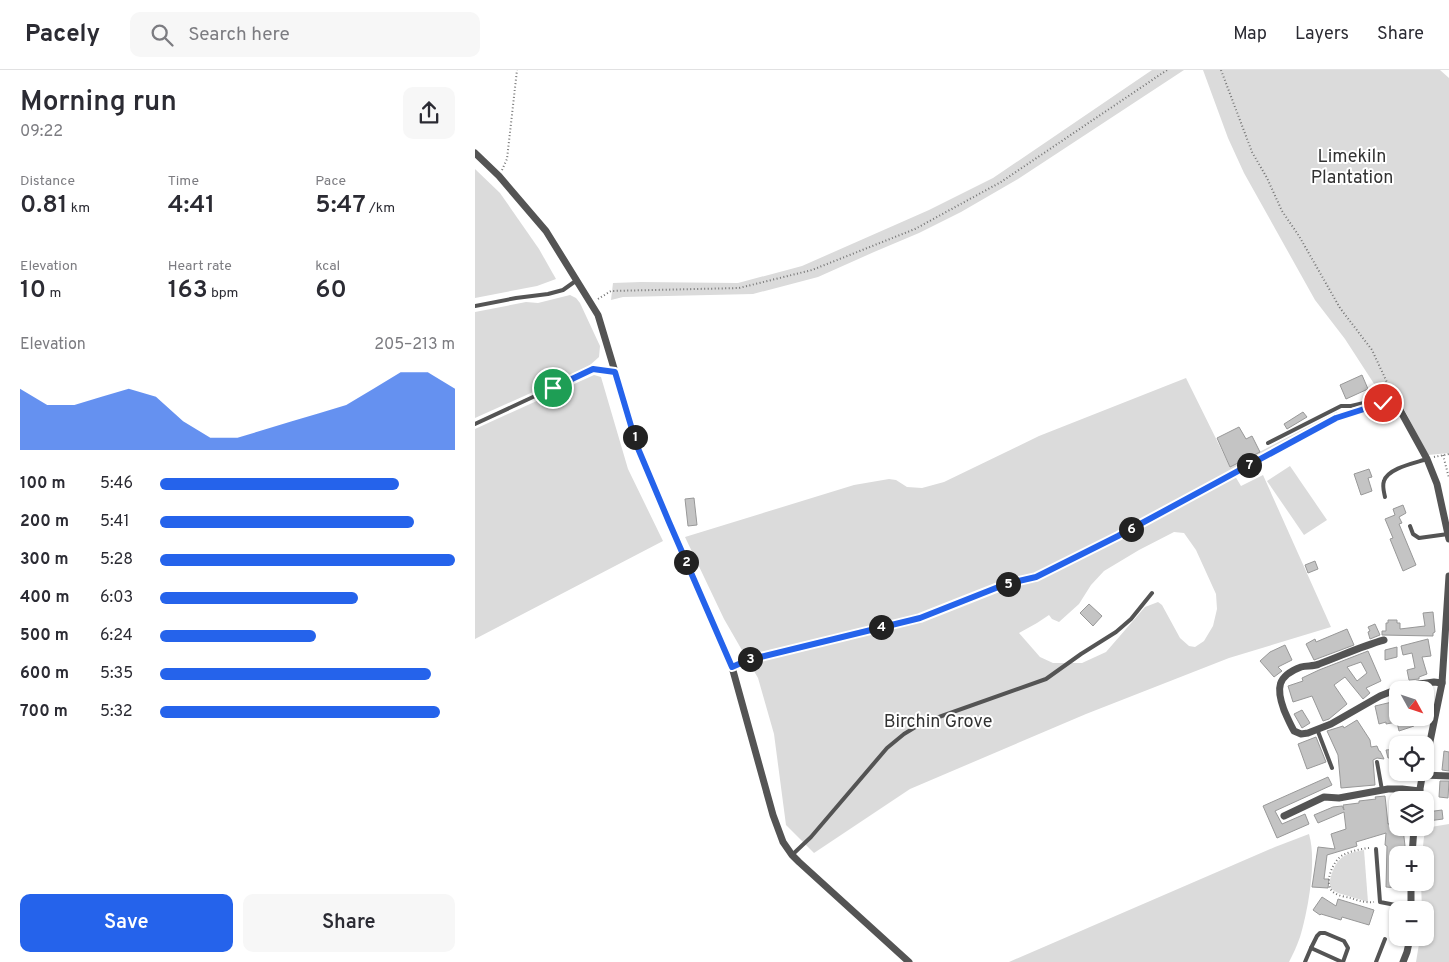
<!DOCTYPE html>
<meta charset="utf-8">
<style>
body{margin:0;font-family:Overpass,sans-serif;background:#f7f7f7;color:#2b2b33;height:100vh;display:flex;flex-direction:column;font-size:19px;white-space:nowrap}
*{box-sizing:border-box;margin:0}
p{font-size:16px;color:#7c7c81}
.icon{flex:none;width:28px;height:28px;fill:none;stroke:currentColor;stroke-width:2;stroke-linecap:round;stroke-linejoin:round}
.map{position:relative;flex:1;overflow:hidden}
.side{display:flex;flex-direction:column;background:#fff;width:475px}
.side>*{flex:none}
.needle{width:32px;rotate:130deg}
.tools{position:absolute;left:914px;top:611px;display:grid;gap:10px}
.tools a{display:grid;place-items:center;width:45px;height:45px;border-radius:10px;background:#fff;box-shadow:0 1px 4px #0004;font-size:25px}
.pin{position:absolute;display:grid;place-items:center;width:42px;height:42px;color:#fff;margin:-21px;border:2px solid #fff;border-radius:50%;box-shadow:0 1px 5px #0007}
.km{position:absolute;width:25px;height:25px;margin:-12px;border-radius:50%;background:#222;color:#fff;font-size:14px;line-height:25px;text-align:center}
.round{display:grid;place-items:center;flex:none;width:52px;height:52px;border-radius:10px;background:#f7f7f7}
.headline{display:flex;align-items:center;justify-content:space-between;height:85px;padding:0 20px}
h1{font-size:28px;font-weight:600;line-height:38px}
.stats{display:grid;grid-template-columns:repeat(3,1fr);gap:8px;height:85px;padding:5px 20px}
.stats div{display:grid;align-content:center}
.stats b{font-size:25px;font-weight:600}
.stats small{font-size:14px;font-weight:400}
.stats p{font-size:14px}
.chart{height:140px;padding:10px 20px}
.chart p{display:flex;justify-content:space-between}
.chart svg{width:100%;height:90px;margin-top:5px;fill:#2563eb;opacity:.7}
.action{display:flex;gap:10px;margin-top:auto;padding:10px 20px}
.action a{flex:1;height:58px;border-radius:10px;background:#2563eb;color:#fff;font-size:20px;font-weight:600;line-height:58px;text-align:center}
.action a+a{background:#f7f7f7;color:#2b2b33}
ul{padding:0 20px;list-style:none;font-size:16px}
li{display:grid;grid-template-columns:80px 60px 1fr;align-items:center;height:38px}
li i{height:12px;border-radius:6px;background:#2563eb}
header{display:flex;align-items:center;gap:30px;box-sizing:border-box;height:70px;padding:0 25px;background:#fff;border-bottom:1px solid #e1e1e2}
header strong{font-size:24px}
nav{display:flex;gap:28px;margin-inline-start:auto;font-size:18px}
.search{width:350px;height:45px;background:#f7f7f7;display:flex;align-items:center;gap:12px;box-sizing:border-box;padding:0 18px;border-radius:10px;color:#7c7c81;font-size:19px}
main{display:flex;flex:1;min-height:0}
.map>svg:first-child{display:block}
</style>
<header>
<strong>Pacely</strong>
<div class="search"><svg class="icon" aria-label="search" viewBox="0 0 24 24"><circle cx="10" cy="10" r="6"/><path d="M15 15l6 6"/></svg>Search here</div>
<nav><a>Map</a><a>Layers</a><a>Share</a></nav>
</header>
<main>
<section class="side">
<div class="headline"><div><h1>Morning run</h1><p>09:22</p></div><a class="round"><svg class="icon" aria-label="share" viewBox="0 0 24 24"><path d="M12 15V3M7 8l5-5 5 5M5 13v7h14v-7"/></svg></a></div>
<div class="stats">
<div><p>Distance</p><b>0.81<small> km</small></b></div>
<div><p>Time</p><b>4:41</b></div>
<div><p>Pace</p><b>5:47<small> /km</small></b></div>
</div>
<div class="stats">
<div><p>Elevation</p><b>10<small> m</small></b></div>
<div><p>Heart rate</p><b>163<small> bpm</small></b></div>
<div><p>kcal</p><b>60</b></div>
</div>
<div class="chart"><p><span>Elevation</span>205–213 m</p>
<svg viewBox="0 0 160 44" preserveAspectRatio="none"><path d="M0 44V14L10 22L20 22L30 18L40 14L50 18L60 30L70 38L80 38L90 34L100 30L110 26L120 22L130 14L140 6L150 6L160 14V44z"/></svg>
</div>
<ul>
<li><b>100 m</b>5:46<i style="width:81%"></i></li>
<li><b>200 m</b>5:41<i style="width:86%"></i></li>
<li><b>300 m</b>5:28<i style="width:100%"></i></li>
<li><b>400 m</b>6:03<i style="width:67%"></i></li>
<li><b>500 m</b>6:24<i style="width:53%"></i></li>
<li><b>600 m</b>5:35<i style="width:92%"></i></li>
<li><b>700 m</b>5:32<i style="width:95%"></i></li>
</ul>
<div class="action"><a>Save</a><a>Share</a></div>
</section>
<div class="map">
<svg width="974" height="892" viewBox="0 0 974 892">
<rect width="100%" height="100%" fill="#fff"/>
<g fill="#dbdbdb" fill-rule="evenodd">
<path d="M677 0H709L543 109 486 142 444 163 399 182 343 207 278 224 148 227 136 230 138 213 166 212 263 213 327 196 454 140 518 108Z"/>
<path d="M728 0H965L974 8V383L953 385 918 318 905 323 870 269 840 230 769 103 753 68Z"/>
<path d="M0 99 25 123 64 179 81 209 62 216 0 228Z"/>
<path d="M95 225 101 228 105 233 125 276 124 287 115 295 96 305 0 348V242L51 232 63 233Z"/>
<path d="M119 305 126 307 153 399 188 471 0 569V359Z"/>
<path d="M711 308 755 397 862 342 867 348 760 406 766 416 788 405 856 557 754 588 611 644 435 719 339 783 311 755 299 664 283 608 249 549 210 467 379 415 414 409 421 410 432 417 447 418 469 412 564 366ZM699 462 709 463 721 480 741 524 742 539 738 556 729 571 720 577 714 576 705 568 687 535 683 532 670 537 631 582 607 593H578L565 587 544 563 562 553 574 545 577 549 584 552 604 534 616 515 629 501 664 480Z"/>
<path d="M815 396 852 450 829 465 792 411Z"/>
<path d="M974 754V892H941L945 868H950V840H947L946 813 950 812V785H947L950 758Z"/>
<path d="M834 764C842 791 833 840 825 867 822 876 818 884 814 892H534L800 777Z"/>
<path d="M889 780 893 832 863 823 856 819C854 813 855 809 857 803 863 786 872 783 889 780Z"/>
</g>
<g fill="#c4c4c4" stroke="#989898" fill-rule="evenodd">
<path d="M887 305 893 319 871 329 865 315Z"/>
<path d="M828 342 832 347 812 359 809 354Z"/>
<path d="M764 357 771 369 777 366 785 382 755 397 742 368Z"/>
<path d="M894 399 897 407 893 408 897 421 886 425 879 404Z"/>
<path d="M219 428 222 455 213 456 210 429Z"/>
<path d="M928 435 931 443 924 447 927 453 924 454 941 495 928 501 915 469 918 468 910 449 920 445 918 439Z"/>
<path d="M840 491 843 499 833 503 830 495Z"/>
<path d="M614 534 627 546 618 556 605 543Z"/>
<path d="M958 542 960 562 958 563V566L907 565V561H911V553H913V550H922V553H925V559L950 556 948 543Z"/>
<path d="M900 554 905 565 895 569 893 562 895 561 893 557Z"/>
<path d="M872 559 879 575 839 590 831 574 840 569 841 572Z"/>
<path d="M953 569 956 586 947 587 952 604 944 607V609L934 610 932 600 940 598 937 583 928 585 926 576Z"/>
<path d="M810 575 817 590 803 597 807 601 799 607 785 591 795 582Z"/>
<path d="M922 577V587L910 590V580Z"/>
<path d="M893 581 906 611 891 618 895 623 888 629 870 607 859 615 872 634 854 649 848 651 837 626 818 632 813 616 828 611 827 608 844 600ZM886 592 892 603 882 611 872 597Z"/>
<path d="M917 632 919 637 922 636V648H937L939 656 924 661 922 652 911 654V652L904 654 900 636Z"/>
<path d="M827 640 835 653 827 658 819 644Z"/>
<path d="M882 650 895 670 896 677 902 676 904 681H905L909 689 902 688 898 690 900 715 866 718 863 685 852 661 868 656 869 658Z"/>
<path d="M841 667 851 692 832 699 823 674Z"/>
<path d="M922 679V687L913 688 911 680Z"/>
<path d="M969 681 974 682V701L967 700Z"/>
<path d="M853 707 857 715 800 741 807 754 830 744 834 754 802 768 788 736Z"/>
<path d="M965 711H974L973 728 964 727Z"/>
<path d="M910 726 913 754 922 753V758H928L930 776 928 785H922V818L911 817 912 776 910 775 911 763 881 772 882 776 852 785 849 809H854L853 818 837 817 843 777 860 779 856 764 871 759 869 742 843 753 839 745 858 737 867 736 869 740 868 735 884 733V731L901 729 900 727Z"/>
<path d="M967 740 968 749 953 751 952 742Z"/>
<path d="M847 827 861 836 863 829 899 840 894 855 867 847 866 850 846 844 845 845 838 840Z"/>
</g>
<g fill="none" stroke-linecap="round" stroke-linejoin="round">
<g stroke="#767676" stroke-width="2" stroke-dasharray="1 2.5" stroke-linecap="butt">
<path d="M746 0 777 82 792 108 807 141 824 166 865 238 897 280 916 321"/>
<path d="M27 100 32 89 42 0"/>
<path d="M123 229 136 221 264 218 337 200 440 159 526 112 692 0"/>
<path d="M968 385 974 408"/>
<path d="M959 387 974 384"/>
<path d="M264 594 273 590 445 548 531 515 561 507 643 466 861 348 876 343"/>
<path d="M894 778C885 779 876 781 868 785 858 790 848 814 858 822 863 826 871 827 876 828 884 831 891 833 899 832"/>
</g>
<g stroke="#545454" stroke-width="4">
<path d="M0 236 41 228 73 224 88 220 102 210"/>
<path d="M0 354 118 299 140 303"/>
<path d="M793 373 866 336H876L906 329"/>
<path d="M910 427C909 422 907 416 909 411 913 398 940 393 952 389"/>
<path d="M935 456 938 464 944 468 973 464"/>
<path d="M842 659 857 698"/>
<path d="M902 692 907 720"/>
<path d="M901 779 905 832 936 838"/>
<path d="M317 785 336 767 412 678 429 664 447 653 571 609 606 584 641 562 656 549 677 523"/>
<path d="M836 878 842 866 845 863H850L869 871 873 878 868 892"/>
<path d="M830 892 836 878 867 892"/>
<path d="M901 892 910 869"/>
</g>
<g stroke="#545454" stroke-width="7">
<path d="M0 83 24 106 71 161 123 245 162 375 194 452 257 597 298 745 308 772 317 785 324 792 434 892"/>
<path d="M906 329 913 328 920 331 952 389 962 414 974 469"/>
<path d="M909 570C887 576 866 586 844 594 838 597 832 595 826 597 802 606 801 618 809 640 812 647 815 654 819 661L826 664 833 663 856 654 905 626 930 616 959 612 967 613"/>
<path d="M950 696 967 613 974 506"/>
<path d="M948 705 974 706"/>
<path d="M943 730 948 702"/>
<path d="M809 746 849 727 864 728 913 719H927L945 721"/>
<path d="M937 785 939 758"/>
<path d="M936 812V840"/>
<path d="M928 892 932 882 935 868"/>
</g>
</g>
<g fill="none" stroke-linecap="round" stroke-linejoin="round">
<g stroke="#fff" stroke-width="10">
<path id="route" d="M78 318 118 299 140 302 162 376 194 452 257 597 273 590 445 548 531 514 561 507 643 466 861 348 908 333"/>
</g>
<use href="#route" stroke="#2563eb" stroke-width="6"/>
</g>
<g text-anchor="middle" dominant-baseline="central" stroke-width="4" stroke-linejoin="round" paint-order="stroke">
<g font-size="18" fill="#323232" stroke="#fff">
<text x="877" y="87">Limekiln<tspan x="877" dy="21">Plantation</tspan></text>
<text x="463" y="652">Birchin Grove</text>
</g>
</g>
</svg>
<div class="tools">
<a><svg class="needle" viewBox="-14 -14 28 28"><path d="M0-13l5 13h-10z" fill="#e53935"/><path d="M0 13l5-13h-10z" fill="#7c7c81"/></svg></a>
<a><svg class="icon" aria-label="locate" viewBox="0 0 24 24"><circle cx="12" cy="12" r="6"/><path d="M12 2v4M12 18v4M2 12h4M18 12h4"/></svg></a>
<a><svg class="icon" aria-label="layers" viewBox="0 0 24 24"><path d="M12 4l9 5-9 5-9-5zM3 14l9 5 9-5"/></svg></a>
<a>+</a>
<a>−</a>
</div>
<div class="pin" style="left:78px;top:318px;background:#1e9e55"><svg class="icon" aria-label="arrive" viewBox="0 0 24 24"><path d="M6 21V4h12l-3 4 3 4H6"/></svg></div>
<div class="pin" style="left:908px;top:333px;background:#d93025"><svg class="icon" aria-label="check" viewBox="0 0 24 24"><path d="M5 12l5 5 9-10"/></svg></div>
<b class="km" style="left:160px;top:367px">1</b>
<b class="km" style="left:211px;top:492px">2</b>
<b class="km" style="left:275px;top:589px">3</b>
<b class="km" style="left:406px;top:557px">4</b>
<b class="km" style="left:533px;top:514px">5</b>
<b class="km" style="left:656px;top:459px">6</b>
<b class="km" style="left:774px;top:395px">7</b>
</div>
</main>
